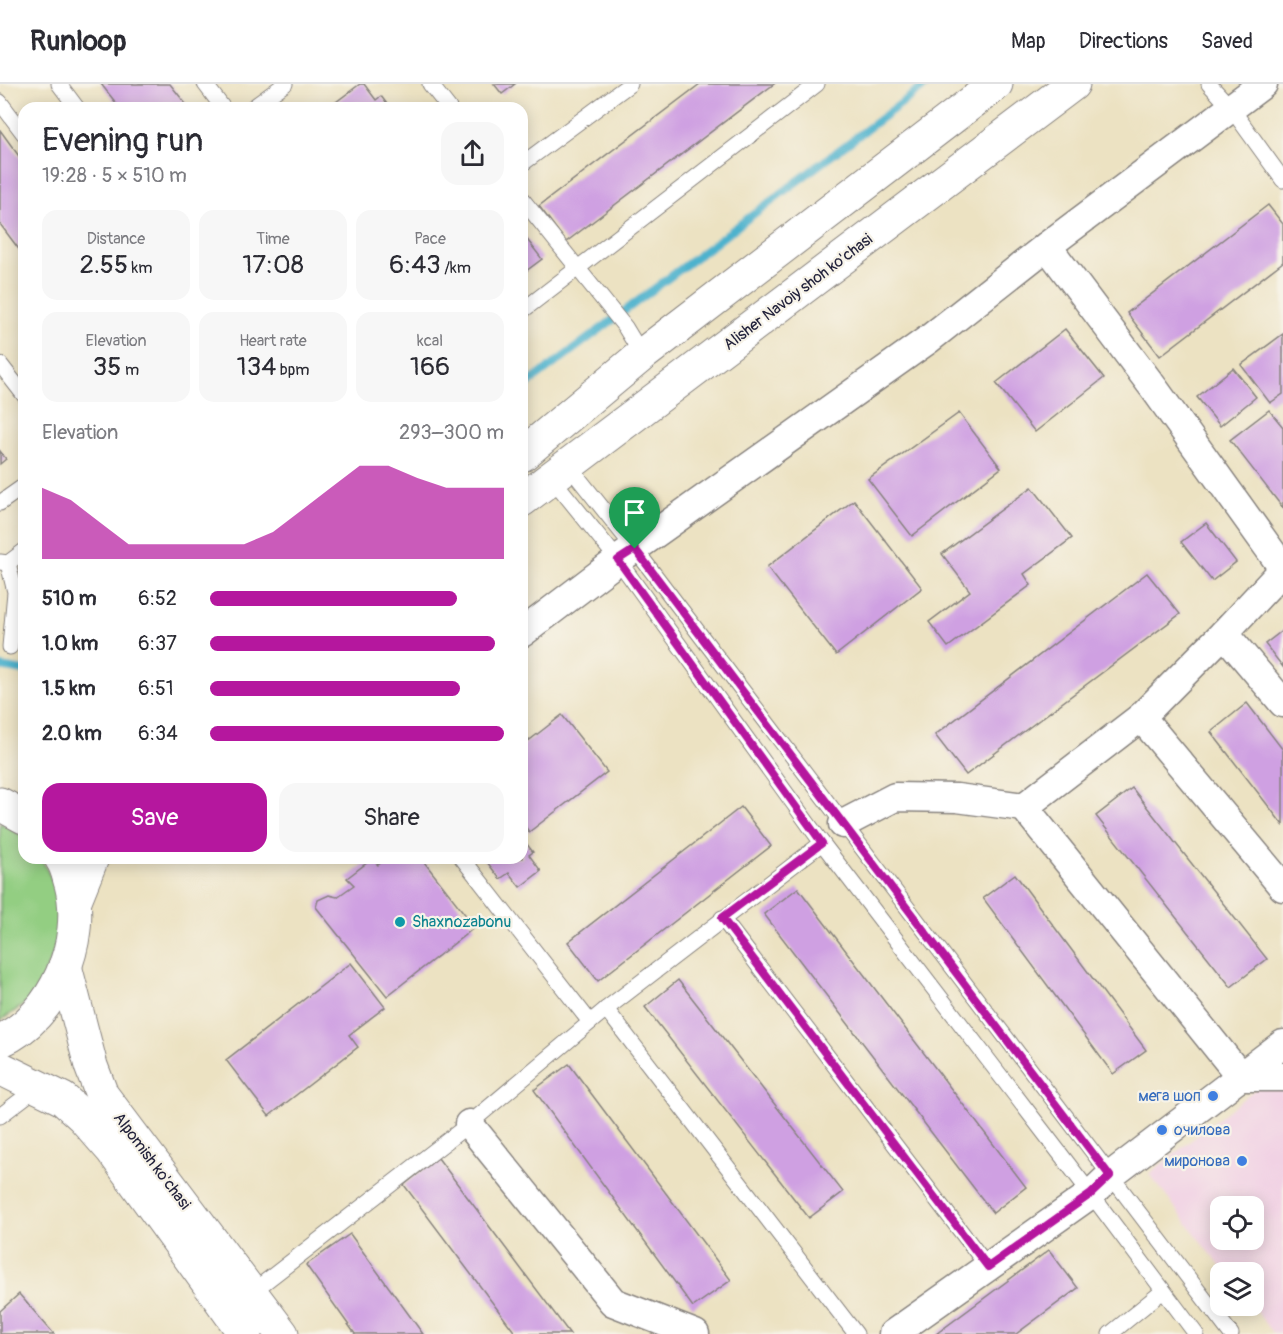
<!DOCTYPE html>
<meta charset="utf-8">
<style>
body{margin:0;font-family:Pangolin,sans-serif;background:#f7f7f7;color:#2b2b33;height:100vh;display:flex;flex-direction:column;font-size:22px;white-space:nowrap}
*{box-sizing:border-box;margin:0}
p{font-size:20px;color:#7c7c81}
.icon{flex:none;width:33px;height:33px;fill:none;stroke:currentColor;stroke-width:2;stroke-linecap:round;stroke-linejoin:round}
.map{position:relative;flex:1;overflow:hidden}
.details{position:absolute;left:18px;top:18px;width:510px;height:762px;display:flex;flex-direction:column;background:#fff;border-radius:18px;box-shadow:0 3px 15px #0003}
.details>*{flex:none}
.tools{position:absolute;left:1210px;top:1112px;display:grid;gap:12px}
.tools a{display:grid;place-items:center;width:54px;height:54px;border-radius:12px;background:#fff;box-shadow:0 3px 15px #0003;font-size:30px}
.pin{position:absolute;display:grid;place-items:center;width:51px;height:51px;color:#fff;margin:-62px -26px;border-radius:50% 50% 50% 0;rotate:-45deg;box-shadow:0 0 6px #0007}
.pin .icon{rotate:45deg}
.round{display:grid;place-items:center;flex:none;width:63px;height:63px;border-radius:18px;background:#f7f7f7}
.overview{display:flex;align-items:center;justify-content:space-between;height:102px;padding:0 24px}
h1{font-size:33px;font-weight:600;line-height:45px}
.figures{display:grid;grid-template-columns:repeat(3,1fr);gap:9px;height:102px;padding:6px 24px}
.figures div{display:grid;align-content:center;border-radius:15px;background:#f7f7f7;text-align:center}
.figures b{font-size:26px;font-weight:600}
.figures small{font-size:16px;font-weight:400}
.figures p{font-size:16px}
.chart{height:168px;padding:12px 24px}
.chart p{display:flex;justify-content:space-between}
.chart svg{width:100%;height:108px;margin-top:6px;fill:#b5179e;opacity:.7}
.primary-button{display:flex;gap:12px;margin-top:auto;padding:12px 24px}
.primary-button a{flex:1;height:69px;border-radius:18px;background:#b5179e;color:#fff;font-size:24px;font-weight:600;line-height:69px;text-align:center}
.primary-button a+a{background:#f7f7f7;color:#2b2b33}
ul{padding:0 24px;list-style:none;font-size:20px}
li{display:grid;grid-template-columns:96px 72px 1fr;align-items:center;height:45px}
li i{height:15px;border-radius:8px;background:#b5179e}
header{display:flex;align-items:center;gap:36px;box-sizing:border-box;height:84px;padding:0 30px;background:#fff;border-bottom:2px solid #e1e1e2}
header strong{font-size:28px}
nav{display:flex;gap:33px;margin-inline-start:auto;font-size:21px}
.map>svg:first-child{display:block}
</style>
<header>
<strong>Runloop</strong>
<nav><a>Map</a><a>Directions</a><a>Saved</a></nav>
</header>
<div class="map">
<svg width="1283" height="1250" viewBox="0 0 1283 1250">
<rect width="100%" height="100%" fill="#f7f3e8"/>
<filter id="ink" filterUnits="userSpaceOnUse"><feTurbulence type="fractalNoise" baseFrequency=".0167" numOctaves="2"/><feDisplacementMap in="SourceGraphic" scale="12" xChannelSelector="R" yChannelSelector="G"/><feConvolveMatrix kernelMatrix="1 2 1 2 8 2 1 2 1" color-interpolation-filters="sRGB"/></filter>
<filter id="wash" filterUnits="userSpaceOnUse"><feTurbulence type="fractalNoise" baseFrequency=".008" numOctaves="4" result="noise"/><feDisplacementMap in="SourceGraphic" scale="24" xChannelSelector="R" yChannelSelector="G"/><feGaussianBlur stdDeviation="1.35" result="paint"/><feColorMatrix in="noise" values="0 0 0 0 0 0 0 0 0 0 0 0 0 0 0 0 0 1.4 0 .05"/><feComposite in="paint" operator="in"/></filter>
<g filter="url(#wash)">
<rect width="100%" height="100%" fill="#ece2c2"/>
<path fill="#f1d0e4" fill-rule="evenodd" d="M1259 1002 1283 1005V1250H1274L1251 1221H1254V1188H1225L1149 1090ZM1221 1122H1254V1155H1221Z"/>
<path fill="#93ce82" stroke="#5a785e" stroke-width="1.5" d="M0 739 8 742 24 754V774H41L57 806 61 830 59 859 32 915 0 937Z"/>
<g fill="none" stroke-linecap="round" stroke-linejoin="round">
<g stroke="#4eb2cd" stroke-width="8">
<path d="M522 304 927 0"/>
<path d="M0 583 24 587"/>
</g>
</g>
<g id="blocks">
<g fill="#cfa0e2">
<path d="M101 0H170L189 24H120Z"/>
<path d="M360 0H364L376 16 381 12 390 24H328Z"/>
<path d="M494 0H515L502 10Z"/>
<path d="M700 0H774L566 158 539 122Z"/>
<path d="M0 46 24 79V172L0 140Z"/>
<path d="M1268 121 1283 140V178L1160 272 1127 229Z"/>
<path d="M522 149 542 175 522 190Z"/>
<path d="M1065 245 1104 294 1035 348 996 299Z"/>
<path d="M1283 250V310L1270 319 1241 281Z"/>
<path d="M1233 284 1256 313 1220 342 1197 313Z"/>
<path d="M1269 326 1283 343V424L1230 356Z"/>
<path d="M959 329 1001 384 912 452 868 395Z"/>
<path d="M0 367 6 375 0 380Z"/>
<path d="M1032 403 1072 454 1024 490 1031 501 948 563 929 538 970 507 942 470Z"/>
<path d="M854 416 922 504 836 571 767 483Z"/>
<path d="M1206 439 1236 478 1212 497 1181 458Z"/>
<path d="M1147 489 1180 530 966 691 935 651Z"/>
<path d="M1283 546V583L1265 560Z"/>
<path d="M1247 619 1283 666V741L1211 648Z"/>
<path d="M562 631 607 688 529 748 522 738V662Z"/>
<path d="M1132 704 1267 875 1231 903 1096 732Z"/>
<path d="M741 723 771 762 598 897 568 858Z"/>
<path d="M522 754 533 768 529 771 541 787 520 803 509 789 500 795 484 774H522Z"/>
<path d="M387 774H421L475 843 387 912 316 823 318 816 329 811 337 813 354 801 347 794 372 775 378 781Z"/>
<path d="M1015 790 1146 966 1113 990 983 814Z"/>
<path d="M798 804 1026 1103 993 1129 764 830Z"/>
<path d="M351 879 385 923 349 951 358 963 269 1032 226 976Z"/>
<path d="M678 896 843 1108 809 1134 645 923Z"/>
<path d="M569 980 731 1196 693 1223 534 1006Z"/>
<path d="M438 1074 570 1250H516L404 1101Z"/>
<path d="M350 1150 423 1250H355L306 1181Z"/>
<path d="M1049 1166 1078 1204 1016 1250H936Z"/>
<path d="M19 1210 54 1250H0V1227Z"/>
</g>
</g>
</g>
<g filter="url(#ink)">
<use href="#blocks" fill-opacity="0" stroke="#87827e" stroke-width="1.5"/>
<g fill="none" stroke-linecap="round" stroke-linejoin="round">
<g stroke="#87827e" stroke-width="17">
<g id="lane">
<path d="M59 0 77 24"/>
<path d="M205 0 223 24"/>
<path d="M430 0 449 24"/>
<path d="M1209 0 1231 24 1283 96"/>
<path d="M0 18 24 50"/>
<path d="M252 24 285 0"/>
<path d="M522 80 630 0"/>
<path d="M522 115 625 243 642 271"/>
<path d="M522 227 817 0"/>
<path d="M0 280 24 311"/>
<path d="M568 381 635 465 1231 1250"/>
<path d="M551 393 618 476 822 759 1091 1110 1196 1250"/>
<path d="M0 419 24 402"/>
<path d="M0 478 8 479 24 467"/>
<path d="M8 479 15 508 10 563"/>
<path d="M462 774 590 938"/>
<path d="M722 834 988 1183"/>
<path d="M606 925 856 1250"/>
<path d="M0 1032 38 1003"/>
<path d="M252 1208 469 1040 606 925 822 759"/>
<path d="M1110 1250 1163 1207"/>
</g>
</g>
<g stroke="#87827e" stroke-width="31">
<g id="street">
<path d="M1047 162 1156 307 1283 484"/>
<path d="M522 549 618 476 929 255 1047 162 1263 0"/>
<path d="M1224 549 1283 619"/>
<path d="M1141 633 1283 803"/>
<path d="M1024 723 1241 993H1283"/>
<path d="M843 740 895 713 957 714 1024 723 1141 633 1224 549 1283 486"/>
<path d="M469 1040 613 1218 695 1250"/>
<path d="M893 1250 1091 1110 1110 1092 1283 960"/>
</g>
</g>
<g stroke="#87827e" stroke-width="35">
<g id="secondary">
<path d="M522 371 642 271 996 0"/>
<path d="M522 416 1073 0"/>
<path d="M0 720 24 733"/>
<path d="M75 816 92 774"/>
<path d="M65 882 91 982 102 1011 282 1250"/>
<path d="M0 957C55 933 86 857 71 800 68 791 67 782 61 774"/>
<path d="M0 984 63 1015 83 1033 112 1066 245 1250"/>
</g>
</g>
<use href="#lane" stroke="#fff" stroke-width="15"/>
<use href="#street" stroke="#fff" stroke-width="28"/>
<use href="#secondary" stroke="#fff" stroke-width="33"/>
</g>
</g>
<g fill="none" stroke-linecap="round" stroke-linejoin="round" filter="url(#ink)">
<g stroke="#fff" stroke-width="12">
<path id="route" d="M635 465 1110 1092 1091 1110 988 1183 722 834 822 759 618 476Z"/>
</g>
<use href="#route" stroke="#b5179e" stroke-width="8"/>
</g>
<circle fill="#0f9aa8" stroke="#f7f3e8" stroke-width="2" cx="400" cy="838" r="6"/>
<g fill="#3f7fe0" stroke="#f7f3e8" stroke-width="2">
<circle cx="1213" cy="1012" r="6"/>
<circle cx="1162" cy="1046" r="6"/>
<circle cx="1242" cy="1077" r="6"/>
</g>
<g text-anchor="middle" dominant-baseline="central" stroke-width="4.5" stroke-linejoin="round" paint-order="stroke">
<g font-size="16" fill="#22223b" stroke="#f7f3e8">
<text transform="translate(798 208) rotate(-37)">Alisher Navoiy shoh ko'chasi</text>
<text transform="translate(152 1077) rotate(53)">Alpomish ko'chasi</text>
</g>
<g font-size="16" fill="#0d838f" stroke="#f7f3e8" text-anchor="start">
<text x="412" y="838">Shaxnozabonu</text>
</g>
<g font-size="16" fill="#366cbe" stroke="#f7f3e8" text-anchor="end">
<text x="1201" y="1012">мега шоп</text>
<text x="1174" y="1046" text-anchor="start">очилова</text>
<text x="1230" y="1077">миронова</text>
</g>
</g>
</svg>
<div class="tools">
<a><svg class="icon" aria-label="locate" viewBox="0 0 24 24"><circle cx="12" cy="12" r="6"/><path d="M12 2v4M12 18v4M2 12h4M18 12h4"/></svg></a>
<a><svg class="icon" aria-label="layers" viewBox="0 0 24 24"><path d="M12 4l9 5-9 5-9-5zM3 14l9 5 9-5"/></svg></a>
</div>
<div class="pin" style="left:635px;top:465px;background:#1e9e55"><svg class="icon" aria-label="arrive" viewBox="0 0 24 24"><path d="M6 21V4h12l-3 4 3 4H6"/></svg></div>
<section class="details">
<div class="overview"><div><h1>Evening run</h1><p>19:28 · 5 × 510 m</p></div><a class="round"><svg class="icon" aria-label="share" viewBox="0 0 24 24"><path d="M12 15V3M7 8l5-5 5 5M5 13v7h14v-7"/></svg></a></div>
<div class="figures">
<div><p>Distance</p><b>2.55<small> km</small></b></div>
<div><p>Time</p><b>17:08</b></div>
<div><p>Pace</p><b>6:43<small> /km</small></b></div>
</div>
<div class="figures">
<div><p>Elevation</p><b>35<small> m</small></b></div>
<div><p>Heart rate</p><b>134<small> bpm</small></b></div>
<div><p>kcal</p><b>166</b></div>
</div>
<div class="chart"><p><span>Elevation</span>293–300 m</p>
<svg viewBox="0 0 160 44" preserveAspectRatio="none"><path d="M0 44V15L10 20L20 29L30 38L40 38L50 38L60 38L70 38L80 33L90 24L100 15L110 6L120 6L130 11L140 15L150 15L160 15V44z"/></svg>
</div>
<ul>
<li><b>510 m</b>6:52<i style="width:84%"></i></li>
<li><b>1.0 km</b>6:37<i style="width:97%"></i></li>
<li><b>1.5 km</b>6:51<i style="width:85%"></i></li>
<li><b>2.0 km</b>6:34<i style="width:100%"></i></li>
</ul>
<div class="primary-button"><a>Save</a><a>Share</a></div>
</section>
</div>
